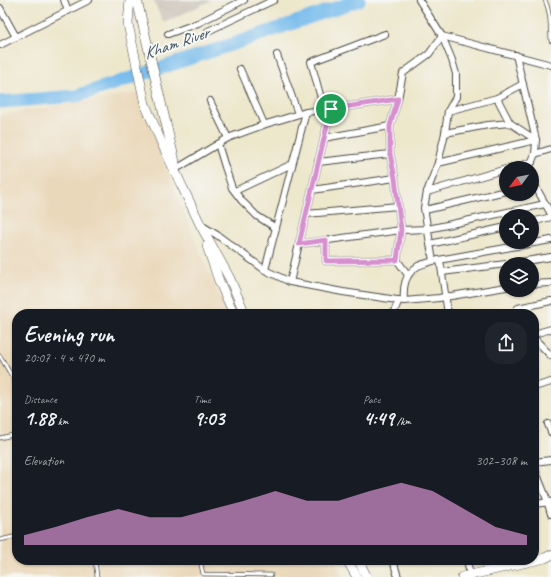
<!DOCTYPE html>
<meta charset="utf-8">
<style>
body{margin:0;font-family:Caveat,sans-serif;background:#20242c;color:#f1f3f6;height:100vh;display:flex;flex-direction:column;font-size:15px;white-space:nowrap}
*{box-sizing:border-box;margin:0}
p{font-size:13px;color:#9ea1a6}
.icon{flex:none;width:22px;height:22px;fill:none;stroke:currentColor;stroke-width:2;stroke-linecap:round;stroke-linejoin:round}
.map{position:relative;flex:1;overflow:hidden}
.panel{position:absolute;left:12px;top:309px;width:527px;height:256px;display:flex;flex-direction:column;background:#171b24;border-radius:16px;box-shadow:0 1px 3px #0004}
.panel>*{flex:none}
.needle{width:26px;rotate:238deg}
.tools{position:absolute;left:499px;top:161px;display:grid;gap:8px}
.tools a{display:grid;place-items:center;width:40px;height:40px;border-radius:50%;background:#171b24;box-shadow:0 1px 3px #0004;font-size:20px}
.pin{position:absolute;display:grid;place-items:center;width:34px;height:34px;color:#fff;margin:-17px;border:2px solid #fff;border-radius:50%;box-shadow:0 1px 4px #0007}
.round{display:grid;place-items:center;flex:none;width:42px;height:42px;border-radius:16px;background:#20242c}
.summary{display:flex;align-items:center;justify-content:space-between;height:68px;padding:0 12px}
h1{font-size:22px;font-weight:600;line-height:30px}
.stats{display:grid;grid-template-columns:repeat(3,1fr);gap:6px;height:68px;padding:4px 12px}
.stats div{display:grid;align-content:center}
.stats b{font-size:20px;font-weight:600}
.stats small{font-size:11px;font-weight:400}
.stats p{font-size:11px}
.chart{height:112px;padding:8px 12px}
.chart p{display:flex;justify-content:space-between}
.chart svg{width:100%;height:72px;margin-top:4px;fill:#d690ce;opacity:.7}
.map>svg:first-child{display:block}
</style>
<div class="map">
<svg width="551" height="577" viewBox="0 0 551 577">
<rect width="100%" height="100%" fill="#f6f6f2"/>
<filter id="ink" filterUnits="userSpaceOnUse"><feTurbulence type="fractalNoise" baseFrequency=".025" numOctaves="2"/><feDisplacementMap in="SourceGraphic" scale="8" xChannelSelector="R" yChannelSelector="G"/><feConvolveMatrix kernelMatrix="1 2 1 2 8 2 1 2 1" color-interpolation-filters="sRGB"/></filter>
<filter id="wash" filterUnits="userSpaceOnUse"><feTurbulence type="fractalNoise" baseFrequency=".012" numOctaves="4" result="noise"/><feDisplacementMap in="SourceGraphic" scale="16" xChannelSelector="R" yChannelSelector="G"/><feGaussianBlur stdDeviation="0.9" result="paint"/><feColorMatrix in="noise" values="0 0 0 0 0 0 0 0 0 0 0 0 0 0 0 0 0 1.4 0 .05"/><feComposite in="paint" operator="in"/></filter>
<g filter="url(#wash)">
<rect width="100%" height="100%" fill="#ede7cc"/>
<path fill="#ead8ba" d="M137 93 196 242 228 314H17V560H335L342 577H22L0 576V115Z"/>
<path fill="#cac3b8" d="M153 0H212L164 23Z"/>
<g fill="none" stroke-linecap="round" stroke-linejoin="round">
<path stroke="#76bbed" stroke-width="13" d="M0 102 77 96 242 41 359 0"/>
</g>
</g>
<g filter="url(#ink)">
<g fill="none" stroke-linecap="round" stroke-linejoin="round">
<g stroke="#484743" stroke-width="4.5">
<g id="service">
<path d="M545 0C551 13 550 27 551 41"/>
<path d="M135 314 137 313V314"/>
<path d="M0 356 17 385"/>
<path d="M0 438 17 434"/>
<path d="M0 540 17 536"/>
<path d="M95 560 97 577"/>
<path d="M200 560 203 574 271 575"/>
</g>
</g>
<g stroke="#484743" stroke-width="8">
<g id="minor">
<path d="M64 0 68 11"/>
<path d="M419 0 442 36 551 65"/>
<path d="M0 8 16 37"/>
<path d="M208 31 274 0"/>
<path d="M168 34 198 23 244 0"/>
<path d="M442 36 452 60 456 74V97L448 111"/>
<path d="M0 45 89 0"/>
<path d="M277 55 298 114"/>
<path d="M516 55 536 140 535 154 529 168"/>
<path d="M240 69 264 124"/>
<path d="M497 98 510 123"/>
<path d="M398 99 390 126V154L395 178 401 230 397 260 408 275"/>
<path d="M210 101 228 138"/>
<path d="M324 109 311 62 385 34"/>
<path d="M445 133 488 125 510 123 536 140"/>
<path d="M324 138 390 126"/>
<path d="M218 144 225 167 232 188 242 201 257 216 276 228"/>
<path d="M535 154 551 149"/>
<path d="M318 162 390 154"/>
<path d="M438 163 536 140"/>
<path d="M511 168 532 162"/>
<path d="M176 169 228 138 266 124 306 112 331 109"/>
<path d="M532 178 534 184 551 214"/>
<path d="M312 190 395 178"/>
<path d="M235 191 292 164"/>
<path d="M427 192 506 169"/>
<path d="M425 210 506 191"/>
<path d="M306 214 398 206"/>
<path d="M532 222 551 217"/>
<path d="M201 225 217 235 265 270 290 282 343 292 404 301 439 298 506 287"/>
<path d="M326 241V261L397 260"/>
<path d="M299 244 401 230 428 229 545 204"/>
<path d="M430 244 506 227"/>
<path d="M440 260 448 314"/>
<path d="M433 261 424 208 427 192 438 163 445 133 448 111 497 98 523 84"/>
<path d="M507 264 551 257"/>
<path d="M265 270 306 112"/>
<path d="M442 272 506 264"/>
<path d="M290 282 331 109 398 99 403 73 429 54 442 36"/>
<path d="M532 284 551 283"/>
<path d="M404 301C403 287 404 275 418 266 422 264 428 263 433 261L551 240"/>
<path d="M393 314 399 300"/>
<path d="M521 314 518 308 551 301"/>
<path d="M534 334 551 329"/>
<path d="M534 338 551 356"/>
<path d="M534 387 551 382"/>
<path d="M548 424 551 432"/>
<path d="M534 462 551 460"/>
<path d="M534 467 546 497 551 514"/>
<path d="M534 504 551 502"/>
<path d="M393 560 398 577"/>
<path d="M467 560 470 575"/>
</g>
</g>
<g stroke="#484743" stroke-width="10">
<g id="primary">
<path d="M130 0 128 24 145 104 163 146 200 224 230 279 245 314"/>
<path d="M137 0 175 162"/>
<path d="M207 246 219 281 234 314"/>
<path d="M347 560 357 577"/>
<path d="M358 560 367 577"/>
<path d="M462 577 545 558 551 555"/>
</g>
</g>
<use href="#service" stroke="#fff" stroke-width="3"/>
<use href="#minor" stroke="#fff" stroke-width="6"/>
<use href="#primary" stroke="#fff" stroke-width="9"/>
</g>
</g>
<g fill="none" stroke-linecap="round" stroke-linejoin="round" filter="url(#ink)">
<g stroke="#fff" stroke-width="8">
<path id="route" d="M398 99 390 126V154L395 178 401 230 397 260 326 261V240L299 244 331 109Z"/>
</g>
<use href="#route" stroke="#d690ce" stroke-width="5"/>
</g>
<g text-anchor="middle" dominant-baseline="central" stroke-width="4" stroke-linejoin="round" paint-order="stroke">
<g font-size="17" font-style="italic" fill="#425665" stroke="#f6f6f2">
<text transform="translate(176 43) rotate(-19)">Kham River</text>
</g>
</g>
</svg>
<div class="tools">
<a><svg class="needle" viewBox="-14 -14 28 28"><path d="M0-13l5 13h-10z" fill="#e53935"/><path d="M0 13l5-13h-10z" fill="#9ea1a6"/></svg></a>
<a><svg class="icon" aria-label="locate" viewBox="0 0 24 24"><circle cx="12" cy="12" r="6"/><path d="M12 2v4M12 18v4M2 12h4M18 12h4"/></svg></a>
<a><svg class="icon" aria-label="layers" viewBox="0 0 24 24"><path d="M12 4l9 5-9 5-9-5zM3 14l9 5 9-5"/></svg></a>
</div>
<div class="pin" style="left:331px;top:109px;background:#1e9e55"><svg class="icon" aria-label="arrive" viewBox="0 0 24 24"><path d="M6 21V4h12l-3 4 3 4H6"/></svg></div>
<section class="panel">
<div class="summary"><div><h1>Evening run</h1><p>20:07 · 4 × 470 m</p></div><a class="round"><svg class="icon" aria-label="share" viewBox="0 0 24 24"><path d="M12 15V3M7 8l5-5 5 5M5 13v7h14v-7"/></svg></a></div>
<div class="stats">
<div><p>Distance</p><b>1.88<small> km</small></b></div>
<div><p>Time</p><b>9:03</b></div>
<div><p>Pace</p><b>4:49<small> /km</small></b></div>
</div>
<div class="chart"><p><span>Elevation</span>302–308 m</p>
<svg viewBox="0 0 160 44" preserveAspectRatio="none"><path d="M0 44V38L10 33L20 27L30 22L40 27L50 27L60 22L70 17L80 11L90 17L100 17L110 11L120 6L130 11L140 22L150 33L160 38V44z"/></svg>
</div>
</section>
</div>
